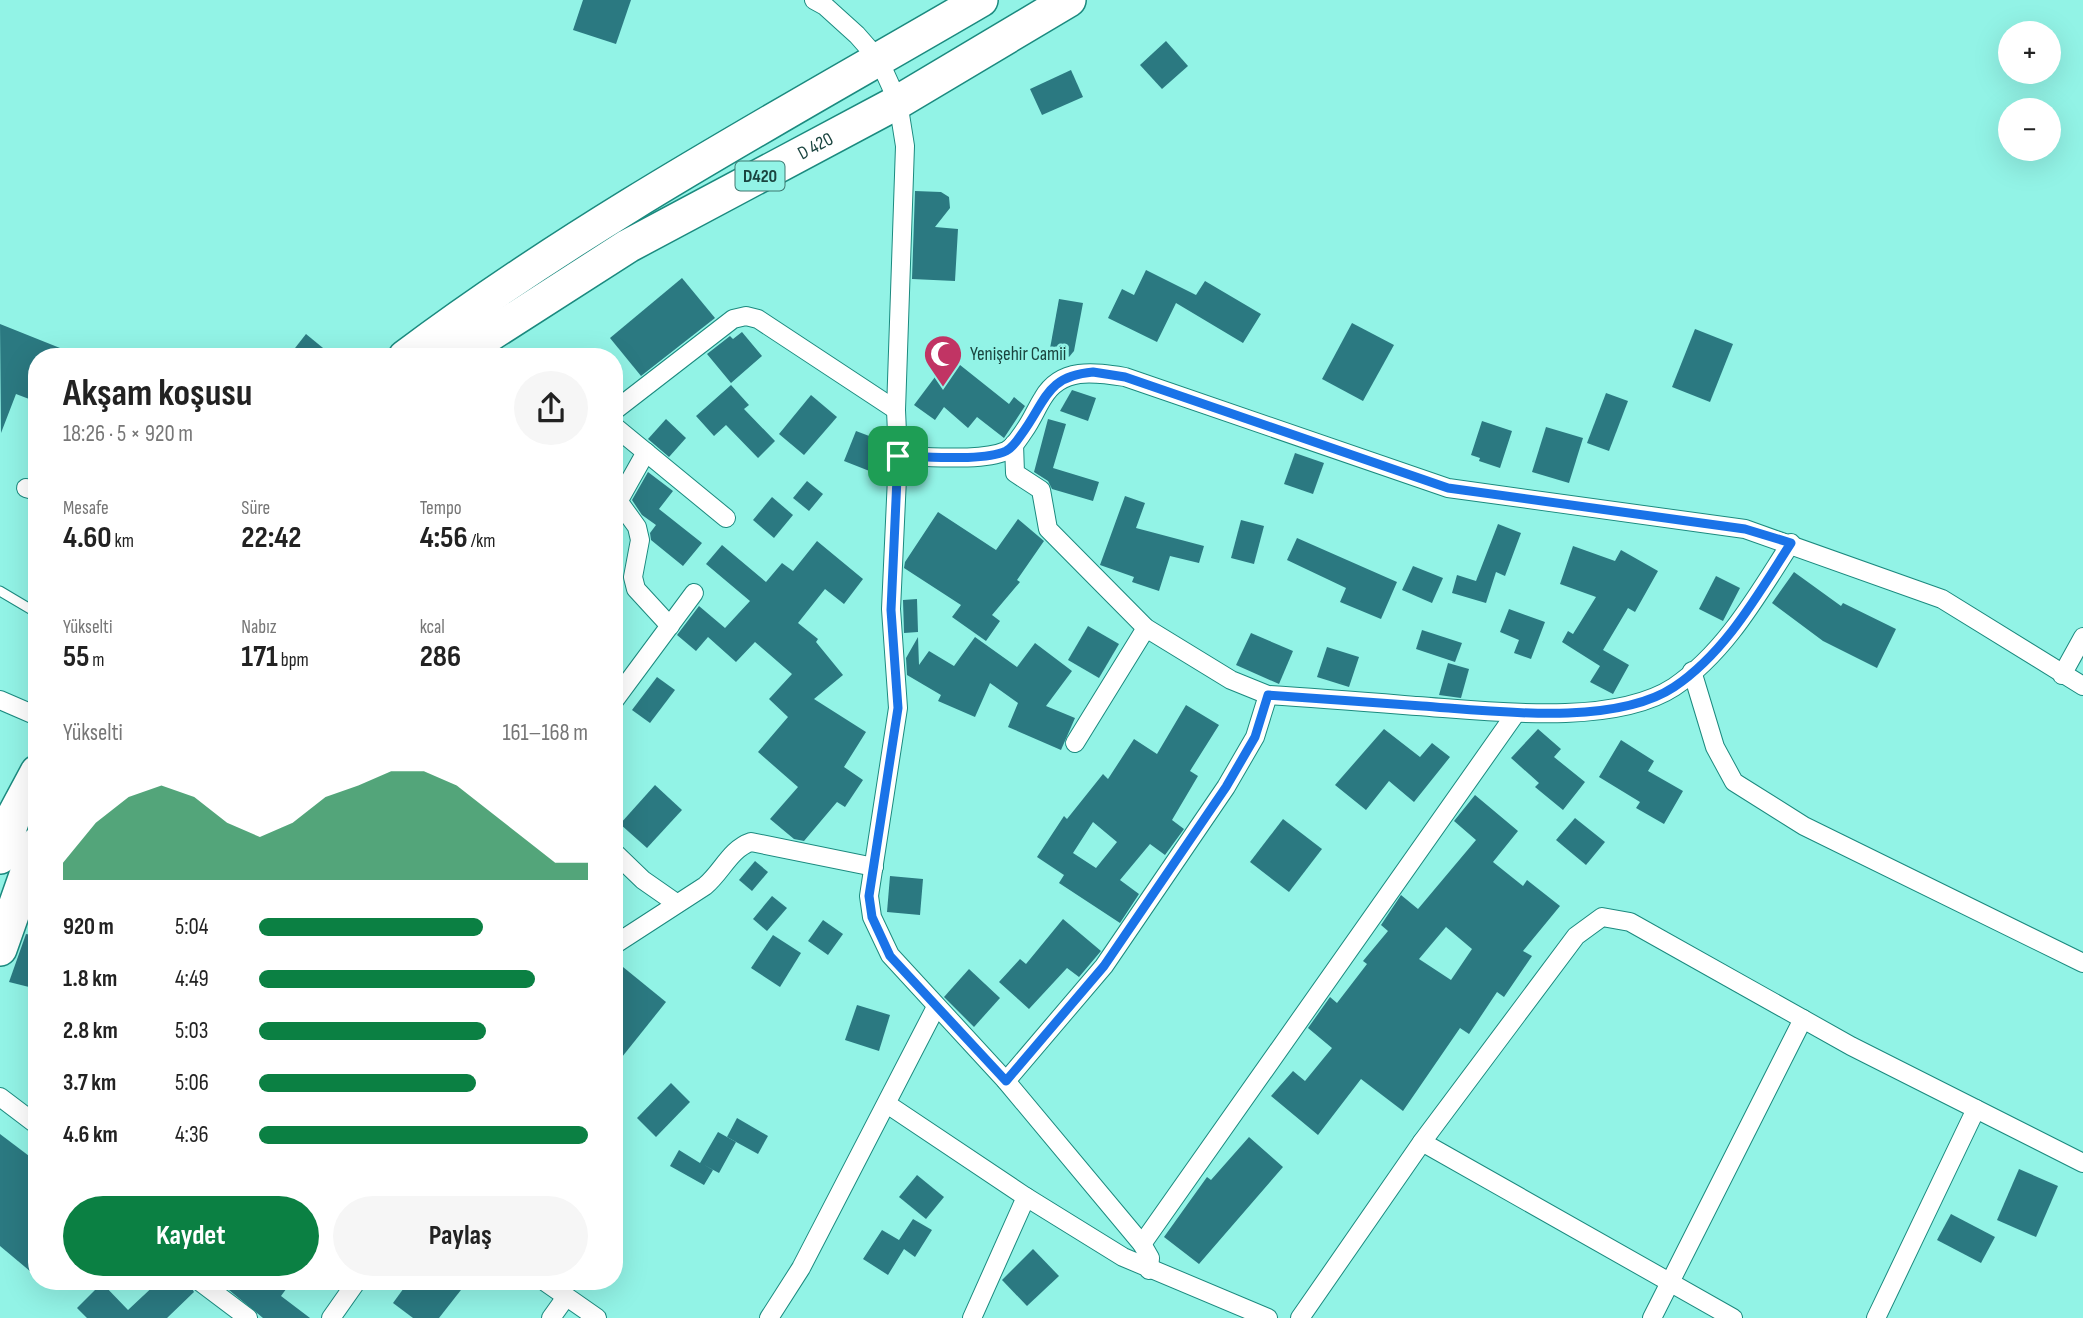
<!DOCTYPE html>
<html lang="tr">
<meta charset="utf-8">
<style>
body{margin:0;font-family:"Sofia Sans Condensed",sans-serif;background:#f6f6f6;color:#222;height:100vh;display:flex;flex-direction:column;font-size:26px;white-space:nowrap}
*{box-sizing:border-box;margin:0}
p{font-size:23px;color:#767676}
.icon{flex:none;width:38px;height:38px;fill:none;stroke:currentColor;stroke-width:2;stroke-linecap:round;stroke-linejoin:round}
.map{position:relative;flex:1;overflow:hidden}
.panel{position:absolute;left:28px;top:348px;width:595px;height:942px;display:flex;flex-direction:column;background:#fff;border-radius:28px;box-shadow:0 7px 28px #0002}
.panel>*{flex:none}
.controls{position:absolute;left:1998px;top:21px;display:grid;gap:14px}
.controls a{display:grid;place-items:center;width:63px;height:63px;border-radius:50%;background:#fff;box-shadow:0 7px 28px #0002;font-size:35px}
.pin{position:absolute;display:grid;place-items:center;width:60px;height:60px;color:#fff;margin:-30px;border-radius:14px;box-shadow:0 4px 10px #0006}
.round{display:grid;place-items:center;flex:none;width:74px;height:74px;border-radius:37px;background:#f6f6f6}
.headline{display:flex;align-items:center;justify-content:space-between;height:119px;padding:0 35px}
h1{font-size:38px;font-weight:700;line-height:52px}
.stats{display:grid;grid-template-columns:repeat(3,1fr);gap:10px;height:119px;padding:7px 35px}
.stats div{display:grid;align-content:center}
.stats b{font-size:30px;font-weight:700}
.stats small{font-size:19px;font-weight:400}
.stats p{font-size:19px}
.chart{height:196px;padding:14px 35px}
.chart p{display:flex;justify-content:space-between}
.chart svg{width:100%;height:126px;margin-top:7px;fill:#0b8043;opacity:.7}
.action{display:flex;gap:14px;margin-top:auto;padding:14px 35px}
.action a{flex:1;height:80px;border-radius:42px;background:#0b8043;color:#fff;font-size:28px;font-weight:700;line-height:80px;text-align:center}
.action a+a{background:#f6f6f6;color:#222}
ul{padding:0 35px;list-style:none;font-size:23px}
li{display:grid;grid-template-columns:112px 84px 1fr;align-items:center;height:52px}
li i{height:18px;border-radius:9px;background:#0b8043}
.map>svg:first-child{display:block}
</style>
<div class="map">
<svg width="2083" height="1318" viewBox="0 0 2083 1318">
<rect width="100%" height="100%" fill="#92f3e6"/>
<g fill="#2b7981" fill-rule="evenodd">
<path d="M583 0H631L616 44 573 30Z"/>
<path d="M1166 41 1188 66 1162 89 1140 65Z"/>
<path d="M1071 70 1083 97 1042 115 1030 89Z"/>
<path d="M915 191 941 192 949 197 950 208 935 227 958 229 955 281 912 279Z"/>
<path d="M1146 270 1196 295 1205 281 1261 314 1243 343 1176 303 1157 342 1108 318 1122 289 1134 295Z"/>
<path d="M682 278 715 318 641 376 610 338Z"/>
<path d="M1059 299 1083 303 1074 351 1069 357 1049 354Z"/>
<path d="M1352 323 1394 345 1363 401 1322 379Z"/>
<path d="M0 324 80 356 37 357V402L16 394 1 433Z"/>
<path d="M1695 329 1733 344 1710 402 1672 387Z"/>
<path d="M742 332 762 356 731 383 707 354 730 336 733 339Z"/>
<path d="M306 334 334 357H288Z"/>
<path d="M950 357 1009 404 1014 397 1025 406 1004 438 977 417 968 428 944 407 935 420 914 405Z"/>
<path d="M731 385 749 405 744 409 775 441 758 458 726 425 714 436 696 416Z"/>
<path d="M1072 390 1096 398 1088 421 1060 411Z"/>
<path d="M1606 393 1628 401 1609 451 1587 443Z"/>
<path d="M811 395 837 417 804 455 779 434Z"/>
<path d="M666 419 686 438 669 457 648 439Z"/>
<path d="M1048 419 1066 424 1053 468 1099 482 1093 501 1052 489 1048 481 1034 472Z"/>
<path d="M1482 421 1512 431 1500 468 1479 461 1480 458 1471 455Z"/>
<path d="M1546 427 1583 438 1569 483 1532 472Z"/>
<path d="M856 431 885 442 872 472 844 461Z"/>
<path d="M1295 453 1324 463 1313 494 1284 484Z"/>
<path d="M648 472 673 491 659 509 702 543 683 566 651 540 650 533 656 525 642 515 632 500Z"/>
<path d="M807 481 823 494 809 511 793 498Z"/>
<path d="M1125 496 1145 503 1136 528 1204 546 1199 563 1170 556 1159 591 1132 582 1134 577 1100 565Z"/>
<path d="M772 497 793 515 774 538 753 520Z"/>
<path d="M938 512 996 550 1018 519 1044 541 1017 580 1020 582 992 615 1000 621 986 641 952 617 961 605 904 568 905 562Z"/>
<path d="M1241 520 1264 526 1254 564 1231 558Z"/>
<path d="M1498 524 1521 533 1505 576 1496 572 1486 603 1452 593 1457 575 1476 581Z"/>
<path d="M1297 538 1397 582 1381 619 1340 602 1346 588 1287 560Z"/>
<path d="M817 541 863 579 844 604 825 589 798 623 818 639 816 642 843 675 814 699 866 732 844 767 863 780 845 807 837 802 804 841 794 839 770 819 798 787 758 752 788 717 769 699 792 674 755 642 736 662 708 637 696 651 677 635 699 606 725 628 750 601 706 564 722 545 766 582 782 563 793 571Z"/>
<path d="M1573 546 1615 561 1621 550 1658 571 1635 612 1628 608 1603 650 1629 665 1613 694 1590 682 1600 666 1562 642 1568 631 1573 634 1596 597 1560 584Z"/>
<path d="M1413 566 1443 578 1432 603 1402 590Z"/>
<path d="M1794 572 1841 606 1843 603 1896 629 1877 668 1823 641 1772 603Z"/>
<path d="M1716 576 1740 588 1723 621 1699 609Z"/>
<path d="M917 599 918 632 904 633 903 600Z"/>
<path d="M1509 609 1545 622 1531 659 1514 653 1519 640 1500 632Z"/>
<path d="M1088 626 1119 644 1099 678 1068 660Z"/>
<path d="M1422 630 1462 643 1455 662 1416 649Z"/>
<path d="M1251 633 1293 651 1279 684 1236 665Z"/>
<path d="M918 637 919 665 929 651 954 666 975 637 1017 667 1035 643 1072 671 1046 706 1075 718 1061 750 1008 727 1018 703 990 683 975 717 938 701 941 695 907 675 906 658Z"/>
<path d="M1327 647 1359 657 1349 687 1317 677Z"/>
<path d="M1448 663 1469 669 1461 698 1439 695Z"/>
<path d="M657 677 675 690 650 723 632 710Z"/>
<path d="M1186 705 1219 725 1190 771 1198 776 1172 820 1184 829 1165 855 1150 844 1120 880 1139 894 1120 923 1059 883 1064 875 1037 857 1064 816 1067 819 1103 774 1108 779 1134 739 1157 754ZM1093 822 1117 842 1096 868 1073 853Z"/>
<path d="M1384 729 1420 757 1432 743 1450 757 1414 802 1389 781 1366 810 1335 785Z"/>
<path d="M1538 729 1561 749 1554 757 1585 782 1563 810 1535 787 1539 783 1511 758Z"/>
<path d="M1621 740 1654 761 1648 771 1683 791 1664 824 1636 808 1640 802 1599 777Z"/>
<path d="M655 785 682 810 647 848 620 824Z"/>
<path d="M1475 795 1518 831 1493 862 1523 886 1527 880 1560 906 1523 951 1532 956 1504 997 1497 992 1469 1034 1460 1028 1403 1111 1361 1079 1318 1135 1271 1096 1293 1071 1305 1081 1332 1048 1308 1028 1330 997 1337 1003 1367 964 1363 961 1388 931 1381 925 1401 895 1418 909 1476 840 1454 821ZM1446 927 1472 949 1451 980 1419 959Z"/>
<path d="M1575 818 1605 842 1586 865 1556 840Z"/>
<path d="M1283 819 1322 849 1289 892 1250 862Z"/>
<path d="M755 861 768 872 752 891 739 880Z"/>
<path d="M890 876 923 879 920 915 887 912Z"/>
<path d="M772 896 787 908 767 931 753 919Z"/>
<path d="M1063 919 1101 951 1079 977 1067 968 1029 1009 999 982 1020 959 1026 964Z"/>
<path d="M823 920 843 934 828 955 808 941Z"/>
<path d="M26 934 37 936V989L9 982Z"/>
<path d="M773 935 801 953 780 987 751 968Z"/>
<path d="M623 967 666 1002 614 1067V978Z"/>
<path d="M969 969 1000 998 974 1027 944 997Z"/>
<path d="M857 1005 890 1015 879 1051 845 1040Z"/>
<path d="M671 1083 690 1102 656 1137 637 1118Z"/>
<path d="M737 1118 768 1136 758 1154 727 1137Z"/>
<path d="M718 1132 736 1142 719 1173 704 1165 713 1170 704 1185 670 1166 679 1150 700 1163Z"/>
<path d="M0 1134 37 1162V1277L0 1246Z"/>
<path d="M1249 1137 1283 1167 1199 1264 1164 1237 1207 1177 1211 1180Z"/>
<path d="M2019 1169 2058 1186 2036 1237 1997 1220Z"/>
<path d="M917 1175 944 1197 926 1219 899 1197Z"/>
<path d="M1951 1214 1995 1237 1981 1263 1937 1240Z"/>
<path d="M913 1219 932 1230 915 1257 904 1249 888 1275 863 1259 882 1230 899 1240Z"/>
<path d="M1033 1249 1059 1276 1027 1306 1002 1280Z"/>
<path d="M159 1281H188L194 1292 167 1318H87L77 1308 102 1283 128 1310Z"/>
<path d="M218 1281H292L281 1296 310 1318H263Z"/>
<path d="M409 1281H468L439 1318H413L393 1303Z"/>
</g>
<g fill="none" stroke-linecap="round" stroke-linejoin="round">
<g stroke="#1b8a7f" stroke-width="11">
<path id="lane" d="M0 591 37 613"/>
</g>
<g stroke="#1b8a7f" stroke-width="20">
<g id="street">
<path d="M814 0 825 6 857 35 879 60 898 102 905 146 896 410 898 456 891 609 898 708 869 896 872 917 890 955 1006 1081 1142 1244 1150 1258 1149 1270"/>
<path d="M614 411 733 319 746 316 758 319 896 410"/>
<path d="M614 426 726 518"/>
<path d="M1014 444 1015 473 1041 490 1048 529 1146 628 1231 680 1268 695C1318 698 1367 702 1417 706 1488 711 1613 727 1674 687 1726 652 1758 594 1791 543"/>
<path d="M898 456C926 456 981 462 1006 451 1014 447 1019 438 1024 431 1032 420 1036 409 1043 398 1061 367 1094 372 1125 377L1448 488 1745 529 1942 599 2083 686"/>
<path d="M26 488 37 491"/>
<path d="M619 502 637 527 640 540 633 577 636 589 670 626"/>
<path d="M614 509 646 452"/>
<path d="M1692 671 1715 747 1734 782 1804 826 2083 963"/>
<path d="M2062 675 2083 637"/>
<path d="M0 700 37 716"/>
<path d="M614 701 694 593"/>
<path d="M1075 743 1146 628"/>
<path d="M614 852 643 880 676 903"/>
<path d="M614 945 705 886C722 872 730 849 751 842L874 867"/>
<path d="M1006 1081 1104 966 1226 787 1255 737 1268 695"/>
<path d="M0 1097 37 1125"/>
<path d="M887 1104 1026 1197 1123 1257 1268 1318"/>
<path d="M1422 1142 1733 1318"/>
<path d="M1142 1244 1516 713"/>
<path d="M199 1281 248 1318"/>
<path d="M544 1281 597 1318"/>
<path d="M331 1318 357 1281"/>
<path d="M551 1318 566 1297"/>
<path d="M769 1318 801 1268 936 1007"/>
<path d="M972 1318 1026 1197"/>
<path d="M1300 1318 1422 1142 1576 936 1602 917 1630 922 1851 1046 2083 1163"/>
<path d="M1652 1318 1803 1019"/>
<path d="M1876 1318 1976 1109"/>
</g>
</g>
<g stroke="#1b8a7f" stroke-width="36">
<g id="highway">
<path d="M405 357C586 221 786 114 981 0"/>
<path id="s1" d="M455 357 628 246 898 102 1069 0"/>
<path d="M0 857 15 813 37 772"/>
<path d="M0 949 37 844"/>
</g>
</g>
<use href="#lane" stroke="#fff" stroke-width="9"/>
<use href="#street" stroke="#fff" stroke-width="18"/>
<use href="#highway" stroke="#fff" stroke-width="33"/>
</g>
<g fill="none" stroke-linecap="round" stroke-linejoin="round">
<g stroke="#fff" stroke-width="14">
<path id="route" d="M1093 372 1125 377 1448 488 1745 529 1791 543C1758 594 1726 652 1674 687 1614 727 1492 711 1422 706 1371 702 1319 699 1268 695L1255 737 1226 787 1104 966 1006 1081 890 956 872 917 869 896 898 708 891 610 898 456C926 456 982 462 1006 451 1012 448 1017 441 1021 435 1046 402 1045 376 1093 372Z"/>
</g>
<use href="#route" stroke="#1a73e8" stroke-width="9"/>
</g>
<defs>
<g id="mosque-pin" transform="scale(2.0125)"><path d="M0 17L-7.5 6A9.5 9.5 0 1 1 7.5 6Z" fill="#c13464" stroke="#92f3e6"/><path d="M3.5-4.9A6 6 0 1 0 3.5 4.9A5 5 0 1 1 3.5-4.9Z" fill="#fff"/></g>
</defs>
<g fill-rule="evenodd">
<use href="#mosque-pin" x="943" y="354"/>
</g>
<g text-anchor="middle" dominant-baseline="central" stroke-width="7" stroke-linejoin="round" paint-order="stroke">
<rect fill="#92f3e6" stroke="#3e7871" stroke-width="2" x="735.5" y="161.5" width="49" height="29" rx="5"/>
<g font-size="18" font-weight="bold" fill="#1a443f">
<text x="760" y="176">D420</text>
</g>
<g font-size="19" fill="#1a443f" stroke="#92f3e6">
<text stroke="none"><textPath href="#s1" startOffset="418">D 420</textPath></text>
</g>
<g font-size="19" fill="#1a443f" stroke="#92f3e6" text-anchor="start">
<text x="970" y="354">Yenişehir Camii</text>
</g>
</g>
</svg>
<div class="controls">
<a>+</a>
<a>−</a>
</div>
<div class="pin" style="left:898px;top:456px;background:#1e9e55"><svg class="icon" aria-label="arrive" viewBox="0 0 24 24"><path d="M6 21V4h12l-3 4 3 4H6"/></svg></div>
<section class="panel">
<div class="headline"><div><h1>Akşam koşusu</h1><p>18:26 · 5 × 920 m</p></div><a class="round"><svg class="icon" aria-label="share" viewBox="0 0 24 24"><path d="M12 15V3M7 8l5-5 5 5M5 13v7h14v-7"/></svg></a></div>
<div class="stats">
<div><p>Mesafe</p><b>4.60<small> km</small></b></div>
<div><p>Süre</p><b>22:42</b></div>
<div><p>Tempo</p><b>4:56<small> /km</small></b></div>
</div>
<div class="stats">
<div><p>Yükselti</p><b>55<small> m</small></b></div>
<div><p>Nabız</p><b>171<small> bpm</small></b></div>
<div><p>kcal</p><b>286</b></div>
</div>
<div class="chart"><p><span>Yükselti</span>161–168 m</p>
<svg viewBox="0 0 160 44" preserveAspectRatio="none"><path d="M0 44V38L10 24L20 15L30 11L40 15L50 24L60 29L70 24L80 15L90 11L100 6L110 6L120 11L130 20L140 29L150 38L160 38V44z"/></svg>
</div>
<ul>
<li><b>920 m</b>5:04<i style="width:68%"></i></li>
<li><b>1.8 km</b>4:49<i style="width:84%"></i></li>
<li><b>2.8 km</b>5:03<i style="width:69%"></i></li>
<li><b>3.7 km</b>5:06<i style="width:66%"></i></li>
<li><b>4.6 km</b>4:36<i style="width:100%"></i></li>
</ul>
<div class="action"><a>Kaydet</a><a>Paylaş</a></div>
</section>
</div>
